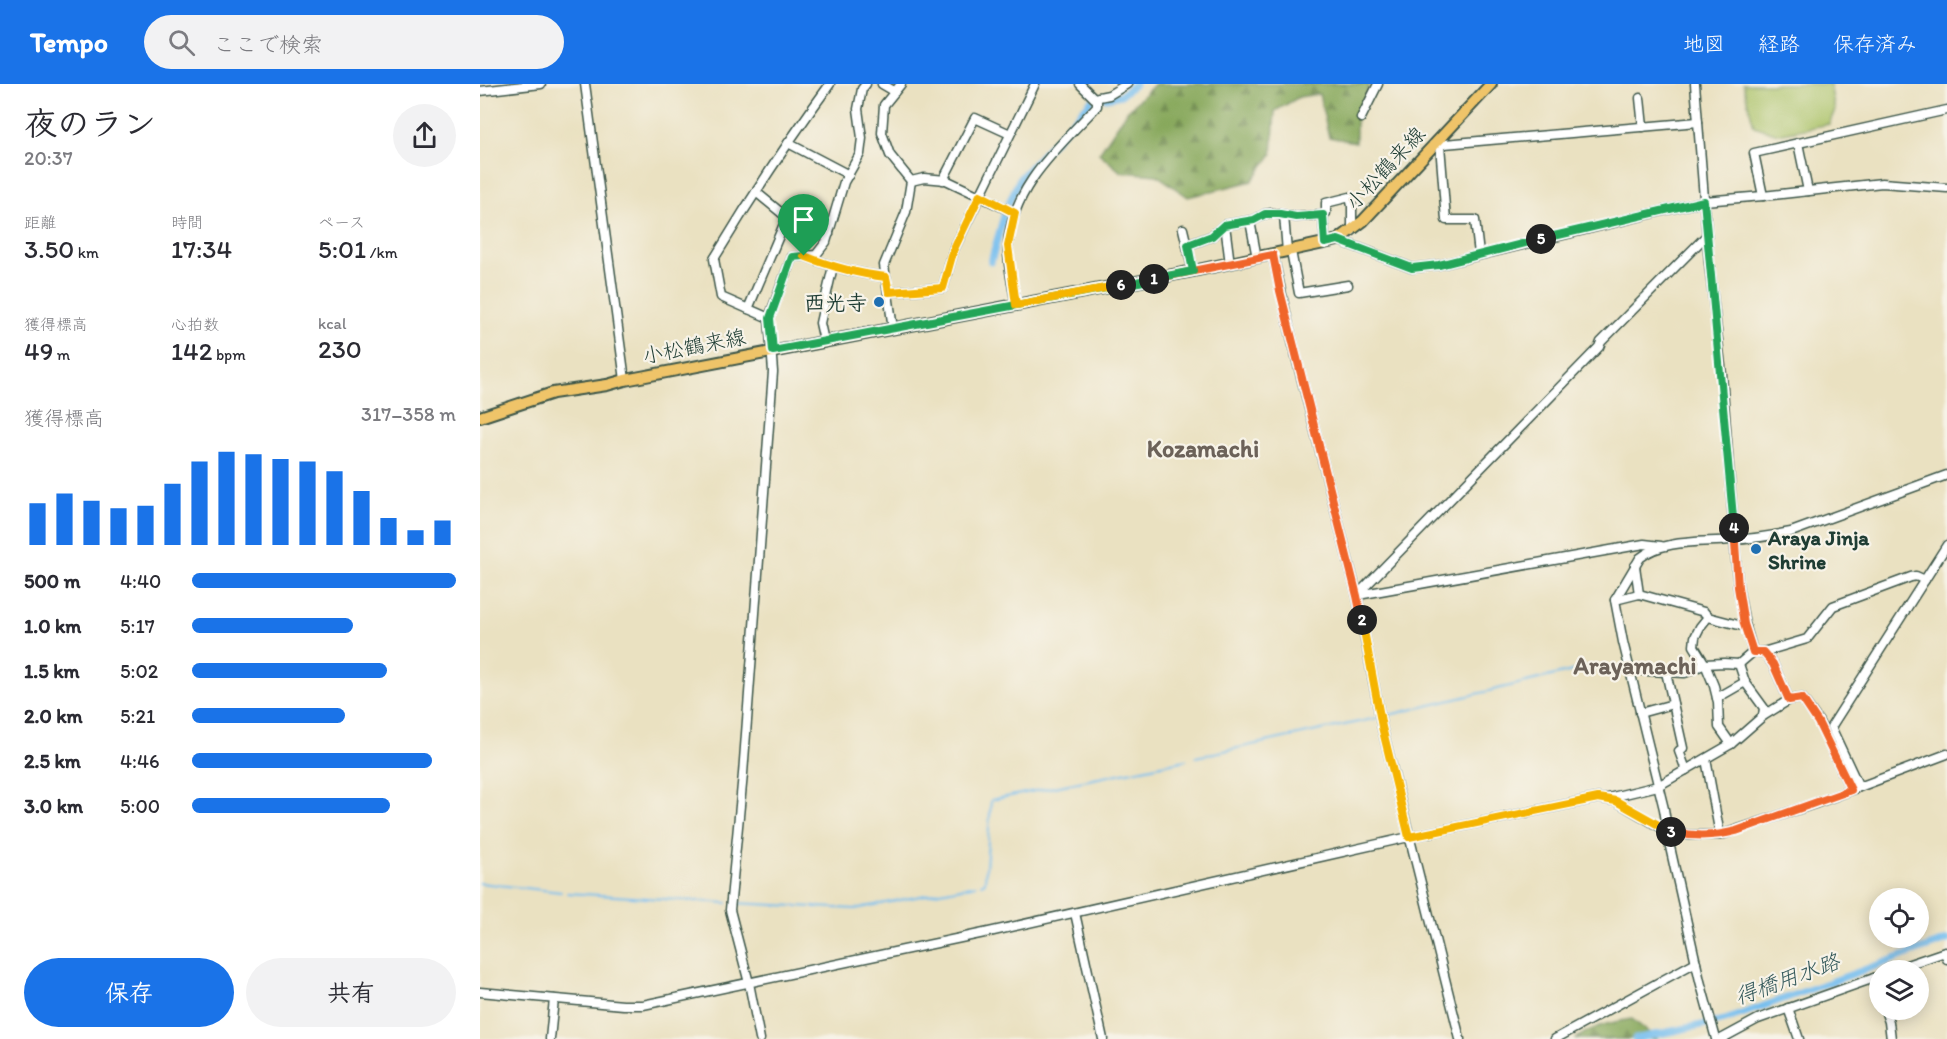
<!DOCTYPE html>
<html lang="ja">
<meta charset="utf-8">
<style>
body{margin:0;font-family:Itim,"Klee One",sans-serif;background:#f2f2f3;color:#2b2b33;height:100vh;display:flex;flex-direction:column;font-size:22px;white-space:nowrap}
*{box-sizing:border-box;margin:0}
p{font-size:20px;color:#7c7c81}
.icon{flex:none;width:33px;height:33px;fill:none;stroke:currentColor;stroke-width:2;stroke-linecap:round;stroke-linejoin:round}
.map{position:relative;flex:1;overflow:hidden}
.details{display:flex;flex-direction:column;background:#fff;width:480px}
.details>*{flex:none}
.controls{position:absolute;left:1389px;top:804px;display:grid;gap:12px}
.controls a{display:grid;place-items:center;width:60px;height:60px;border-radius:50%;background:#fff;box-shadow:0 3px 15px #0003;font-size:30px}
.pin{position:absolute;display:grid;place-items:center;width:51px;height:51px;color:#fff;margin:-62px -26px;border-radius:50% 50% 50% 0;rotate:-45deg;box-shadow:0 0 6px #0007}
.pin .icon{rotate:45deg}
.km{position:absolute;width:30px;height:30px;margin:-15px;border-radius:50%;background:#222;color:#fff;font-size:16px;line-height:30px;text-align:center}
.round{display:grid;place-items:center;flex:none;width:63px;height:63px;border-radius:32px;background:#f2f2f3}
.head{display:flex;align-items:center;justify-content:space-between;height:102px;padding:0 24px}
h1{font-size:33px;font-weight:600;line-height:45px}
.stats{display:grid;grid-template-columns:repeat(3,1fr);gap:9px;height:102px;padding:6px 24px}
.stats div{display:grid;align-content:center}
.stats b{font-size:26px;font-weight:600}
.stats small{font-size:16px;font-weight:400}
.stats p{font-size:16px}
.chart{height:168px;padding:12px 24px}
.chart p{display:flex;justify-content:space-between}
.chart svg{width:100%;height:108px;margin-top:6px;stroke:#1a73e8;stroke-width:6}
.primary-button{display:flex;gap:12px;margin-top:auto;padding:12px 24px}
.primary-button a{flex:1;height:69px;border-radius:36px;background:#1a73e8;color:#fff;font-size:24px;font-weight:600;line-height:69px;text-align:center}
.primary-button a+a{background:#f2f2f3;color:#2b2b33}
ul{padding:0 24px;list-style:none;font-size:20px}
li{display:grid;grid-template-columns:96px 72px 1fr;align-items:center;height:45px}
li i{height:15px;border-radius:8px;background:#1a73e8}
header{display:flex;align-items:center;gap:36px;box-sizing:border-box;height:84px;padding:0 30px;background:#1a73e8;color:#fff}
header strong{font-size:28px}
nav{display:flex;gap:33px;margin-inline-start:auto;font-size:21px}
.search{width:420px;height:54px;background:#f2f2f3;display:flex;align-items:center;gap:15px;box-sizing:border-box;padding:0 21px;border-radius:33px;color:#7c7c81;font-size:22px}
main{display:flex;flex:1;min-height:0}
.map>svg:first-child{display:block}
</style>
<header>
<strong>Tempo</strong>
<div class="search"><svg class="icon" aria-label="search" viewBox="0 0 24 24"><circle cx="10" cy="10" r="6"/><path d="M15 15l6 6"/></svg>ここで検索</div>
<nav><a>地図</a><a>経路</a><a>保存済み</a></nav>
</header>
<main>
<section class="details">
<div class="head"><div><h1>夜のラン</h1><p>20:37</p></div><a class="round"><svg class="icon" aria-label="share" viewBox="0 0 24 24"><path d="M12 15V3M7 8l5-5 5 5M5 13v7h14v-7"/></svg></a></div>
<div class="stats">
<div><p>距離</p><b>3.50<small> km</small></b></div>
<div><p>時間</p><b>17:34</b></div>
<div><p>ペース</p><b>5:01<small> /km</small></b></div>
</div>
<div class="stats">
<div><p>獲得標高</p><b>49<small> m</small></b></div>
<div><p>心拍数</p><b>142<small> bpm</small></b></div>
<div><p>kcal</p><b>230</b></div>
</div>
<div class="chart"><p><span>獲得標高</span>317–358 m</p>
<svg viewBox="0 0 160 44" preserveAspectRatio="none"><path d="M5 44V27M15 44V23M25 44V26M35 44V29M45 44V28M55 44V19M65 44V10M75 44V6M85 44V7M95 44V9M105 44V10M115 44V14M125 44V22M135 44V33M145 44V38M155 44V34"/></svg>
</div>
<ul>
<li><b>500 m</b>4:40<i style="width:100%"></i></li>
<li><b>1.0 km</b>5:17<i style="width:61%"></i></li>
<li><b>1.5 km</b>5:02<i style="width:74%"></i></li>
<li><b>2.0 km</b>5:21<i style="width:58%"></i></li>
<li><b>2.5 km</b>4:46<i style="width:91%"></i></li>
<li><b>3.0 km</b>5:00<i style="width:75%"></i></li>
</ul>
<div class="primary-button"><a>保存</a><a>共有</a></div>
</section>
<div class="map">
<svg width="1467" height="955" viewBox="0 0 1467 955">
<defs>
<pattern id="forest-firs" width="22" height="20" patternUnits="userSpaceOnUse" patternTransform="scale(1.5)"><rect width="22" height="20" fill="#87a85c"/><path d="M5 1l3.5 6h-7zM16 11l3.5 6h-7z" fill="#6e8a4d"/></pattern>
</defs>
<rect width="100%" height="100%" fill="#f7f3e8"/>
<filter id="ink" filterUnits="userSpaceOnUse"><feTurbulence type="fractalNoise" baseFrequency=".0167" numOctaves="2"/><feDisplacementMap in="SourceGraphic" scale="12" xChannelSelector="R" yChannelSelector="G"/><feConvolveMatrix kernelMatrix="1 2 1 2 8 2 1 2 1" color-interpolation-filters="sRGB"/></filter>
<filter id="wash" filterUnits="userSpaceOnUse"><feTurbulence type="fractalNoise" baseFrequency=".008" numOctaves="4" result="noise"/><feDisplacementMap in="SourceGraphic" scale="24" xChannelSelector="R" yChannelSelector="G"/><feGaussianBlur stdDeviation="1.35" result="paint"/><feColorMatrix in="noise" values="0 0 0 0 0 0 0 0 0 0 0 0 0 0 0 0 0 1.4 0 .05"/><feComposite in="paint" operator="in"/></filter>
<g filter="url(#wash)">
<rect width="100%" height="100%" fill="#eae1c1"/>
<g fill="url(#forest-firs)" stroke="#537248" stroke-width="1.5">
<path d="M675 0H890L876 39V58L849 53 839 10 819 13 795 27 792 70 772 97 708 113 677 91 641 88 619 69 648 26Z"/>
<path d="M1152 935 1177 955H1096C1112 942 1132 938 1152 935Z"/>
</g>
<path fill="#aac268" stroke="#64804e" stroke-width="1.5" d="M1263 0H1350L1355 26 1349 40 1298 50 1274 42Z"/>
<g fill="none" stroke-linecap="round" stroke-linejoin="round">
<g stroke="#78bfef" stroke-width="2">
<path d="M905 632 1117 581"/>
<path d="M716 673 897 634"/>
<path d="M0 799 81 808"/>
<path d="M501 800 505 798 511 716 706 676"/>
<path d="M87 809 247 819"/>
<path d="M254 819 375 825 496 801"/>
</g>
<g stroke="#78bfef" stroke-width="7">
<path d="M626 14 641 11 655 0"/>
<path d="M528 121 540 94 611 17"/>
<path d="M511 178 525 128"/>
<path d="M1155 955 1245 936 1467 856"/>
</g>
</g>
</g>
<g filter="url(#ink)">
<g fill="none" stroke-linecap="round" stroke-linejoin="round">
<g stroke="#3d5649" stroke-width="11">
<g id="minor">
<path d="M105 0 145 296"/>
<path d="M402 0 414 7"/>
<path d="M600 0 614 14 629 11 647 0"/>
<path d="M0 7 61 0"/>
<path d="M1160 14 1163 43"/>
<path d="M881 34 898 0"/>
<path d="M308 59 369 91"/>
<path d="M1318 59 1328 107"/>
<path d="M953 61 1218 38"/>
<path d="M960 61 966 136H995L999 170"/>
<path d="M463 96 495 34 530 50"/>
<path d="M431 97 444 94 466 96 535 129"/>
<path d="M276 108 310 136 349 150"/>
<path d="M1283 112 1274 69 1467 26"/>
<path d="M804 131 807 168"/>
<path d="M843 131 845 159"/>
<path d="M770 137 777 174"/>
<path d="M745 141 750 180"/>
<path d="M703 145 713 187"/>
<path d="M858 156 932 184 959 181 1224 117 1283 112 1402 99 1467 104"/>
<path d="M708 161 732 152 744 141 774 136 785 130 792 129 816 133 843 131 846 129V119L870 113 872 122V147"/>
<path d="M811 167 819 209 868 201"/>
<path d="M793 171 814 265 877 511 902 643 980 955"/>
<path d="M327 173C352 183 379 190 406 193"/>
<path d="M409 208 463 204 474 165 555 0"/>
<path d="M536 221C533 202 527 181 528 161 532 102 579 63 617 22V14"/>
<path d="M268 225 307 133"/>
<path d="M289 234 241 213 234 175C270 115 309 56 350 0"/>
<path d="M413 245 404 181 426 128 431 97 410 71 402 49 404 21 421 0"/>
<path d="M344 257 340 239 353 182"/>
<path d="M1155 482 1159 510"/>
<path d="M877 511 1119 263 1121 258 1227 151"/>
<path d="M878 511 1164 460 1181 462"/>
<path d="M1135 516 1159 510 1224 528 1228 533"/>
<path d="M1279 568H1283L1293 580 1309 616"/>
<path d="M1283 568 1327 555 1353 522 1431 493 1436 492 1445 496"/>
<path d="M1150 586 1205 589 1225 580 1244 579 1259 580"/>
<path d="M1186 588 1203 664 1199 667 1206 686"/>
<path d="M1237 614 1265 598"/>
<path d="M1160 629 1193 620"/>
<path d="M1283 632 1309 616 1322 614 1339 638 1371 706"/>
<path d="M1251 660 1239 643 1238 618 1234 602 1225 580 1214 562 1215 553 1220 543 1228 533 1266 543"/>
<path d="M1226 675 1240 751"/>
<path d="M1379 703 1351 643 1467 461"/>
<path d="M1128 714 1178 702 1251 660 1283 632 1284 624 1265 598 1259 580 1273 568 1265 540 1258 503 1242 291 1229 178 1215 0"/>
<path d="M595 829 623 955"/>
<path d="M1412 886 1465 868 1467 875"/>
<path d="M1394 894 1400 910"/>
<path d="M0 908 143 921H163L509 848 929 753 1118 714 1136 717 1187 747 1209 751H1241L1334 720 1467 670"/>
<path d="M1308 924 1319 955"/>
<path d="M1405 926 1409 938 1411 955"/>
<path d="M70 955 74 915"/>
<path d="M280 955 269 899 250 826 263 690 293 288 289 234 312 173 336 171 346 158 364 98 380 70 382 54 378 25 382 5 386 0"/>
<path d="M1075 955 1216 878"/>
<path d="M1236 955 1220 897 1190 763 1184 725 1143 558 1135 516 1160 474C1183 455 1223 459 1251 456 1271 455 1291 452 1311 448L1467 391"/>
<path d="M1241 955 1278 935 1400 892"/>
</g>
</g>
<g stroke="#3d5649" stroke-width="14">
<path id="major" d="M0 333 73 309 127 301 145 296 713 187 858 156 883 137 1011 0"/>
</g>
<use href="#minor" stroke="#fff" stroke-width="8"/>
<use href="#major" stroke="#efc469" stroke-width="10"/>
</g>
</g>
<g fill="none" stroke-linecap="round" stroke-linejoin="round" filter="url(#ink)">
<g stroke="#fff" stroke-width="12">
<path id="split-1" d="M324 172 312 173 290 234 293 267 674 195"/>
</g>
<g stroke="#fff" stroke-width="12">
<path id="split-2" d="M674 195 793 171 800 207 877 512 882 536"/>
</g>
<g stroke="#fff" stroke-width="12">
<path id="split-3" d="M882 536 902 643 929 753 1118 714 1136 717 1191 748"/>
</g>
<g stroke="#fff" stroke-width="12">
<path id="split-4" d="M1191 748C1214 753 1233 753 1256 747L1371 706 1338 638 1322 614 1309 616 1293 580 1283 568H1273L1264 540 1258 503 1254 444"/>
</g>
<g stroke="#fff" stroke-width="12">
<path id="split-5" d="M1061 155 1224 117C1234 226 1245 335 1254 444"/>
</g>
<g stroke="#fff" stroke-width="12">
<path id="split-6" d="M641 201 713 187 708 161 732 152 744 141 774 136 785 130H800L816 133 843 131 845 159 858 156 932 184 959 181 1061 155"/>
</g>
<g stroke="#fff" stroke-width="12">
<path id="split-7" d="M324 172C350 182 378 190 406 193L409 208 463 204 474 165 500 111 535 129 528 162 536 221 641 201"/>
</g>
<use href="#split-1" stroke="#22a559" stroke-width="8"/>
<use href="#split-2" stroke="#f0652b" stroke-width="8"/>
<use href="#split-3" stroke="#f5b400" stroke-width="8"/>
<use href="#split-4" stroke="#f0652b" stroke-width="8"/>
<use href="#split-5" stroke="#22a559" stroke-width="8"/>
<use href="#split-6" stroke="#22a559" stroke-width="8"/>
<use href="#split-7" stroke="#f5b400" stroke-width="8"/>
</g>
<g fill="#1f6fb2" stroke="#f7f3e8" stroke-width="2">
<circle cx="399" cy="218" r="6"/>
<circle cx="1276" cy="465" r="6"/>
</g>
<g text-anchor="middle" dominant-baseline="central" stroke-width="4.5" stroke-linejoin="round" paint-order="stroke">
<g font-size="21" fill="#1f3d34" stroke="#f7f3e8">
<text transform="translate(905 84) rotate(-47)">小松鶴来線</text>
<text transform="translate(214 262) rotate(-11)">小松鶴来線</text>
</g>
<g font-size="21" font-weight="bold" fill="#1f3d34" stroke="#f7f3e8" text-anchor="end">
<text x="387" y="218">西光寺</text>
<text x="1288" y="453" text-anchor="start">Araya Jinja<tspan x="1288" dy="24">Shrine</tspan></text>
</g>
<g font-size="22" font-style="italic" fill="#315759" stroke="#f7f3e8">
<text transform="translate(1307 895) rotate(-20)">得橋用水路</text>
</g>
<g font-size="24" font-weight="bold" fill="#6c6259" stroke="#f7f3e8">
<text x="723" y="364">Kozamachi</text>
<text x="1155" y="581">Arayamachi</text>
</g>
</g>
</svg>
<div class="controls">
<a><svg class="icon" aria-label="locate" viewBox="0 0 24 24"><circle cx="12" cy="12" r="6"/><path d="M12 2v4M12 18v4M2 12h4M18 12h4"/></svg></a>
<a><svg class="icon" aria-label="layers" viewBox="0 0 24 24"><path d="M12 4l9 5-9 5-9-5zM3 14l9 5 9-5"/></svg></a>
</div>
<div class="pin" style="left:324px;top:172px;background:#1e9e55"><svg class="icon" aria-label="arrive" viewBox="0 0 24 24"><path d="M6 21V4h12l-3 4 3 4H6"/></svg></div>
<b class="km" style="left:674px;top:195px">1</b>
<b class="km" style="left:882px;top:536px">2</b>
<b class="km" style="left:1191px;top:748px">3</b>
<b class="km" style="left:1254px;top:444px">4</b>
<b class="km" style="left:1061px;top:155px">5</b>
<b class="km" style="left:641px;top:201px">6</b>
</div>
</main>
